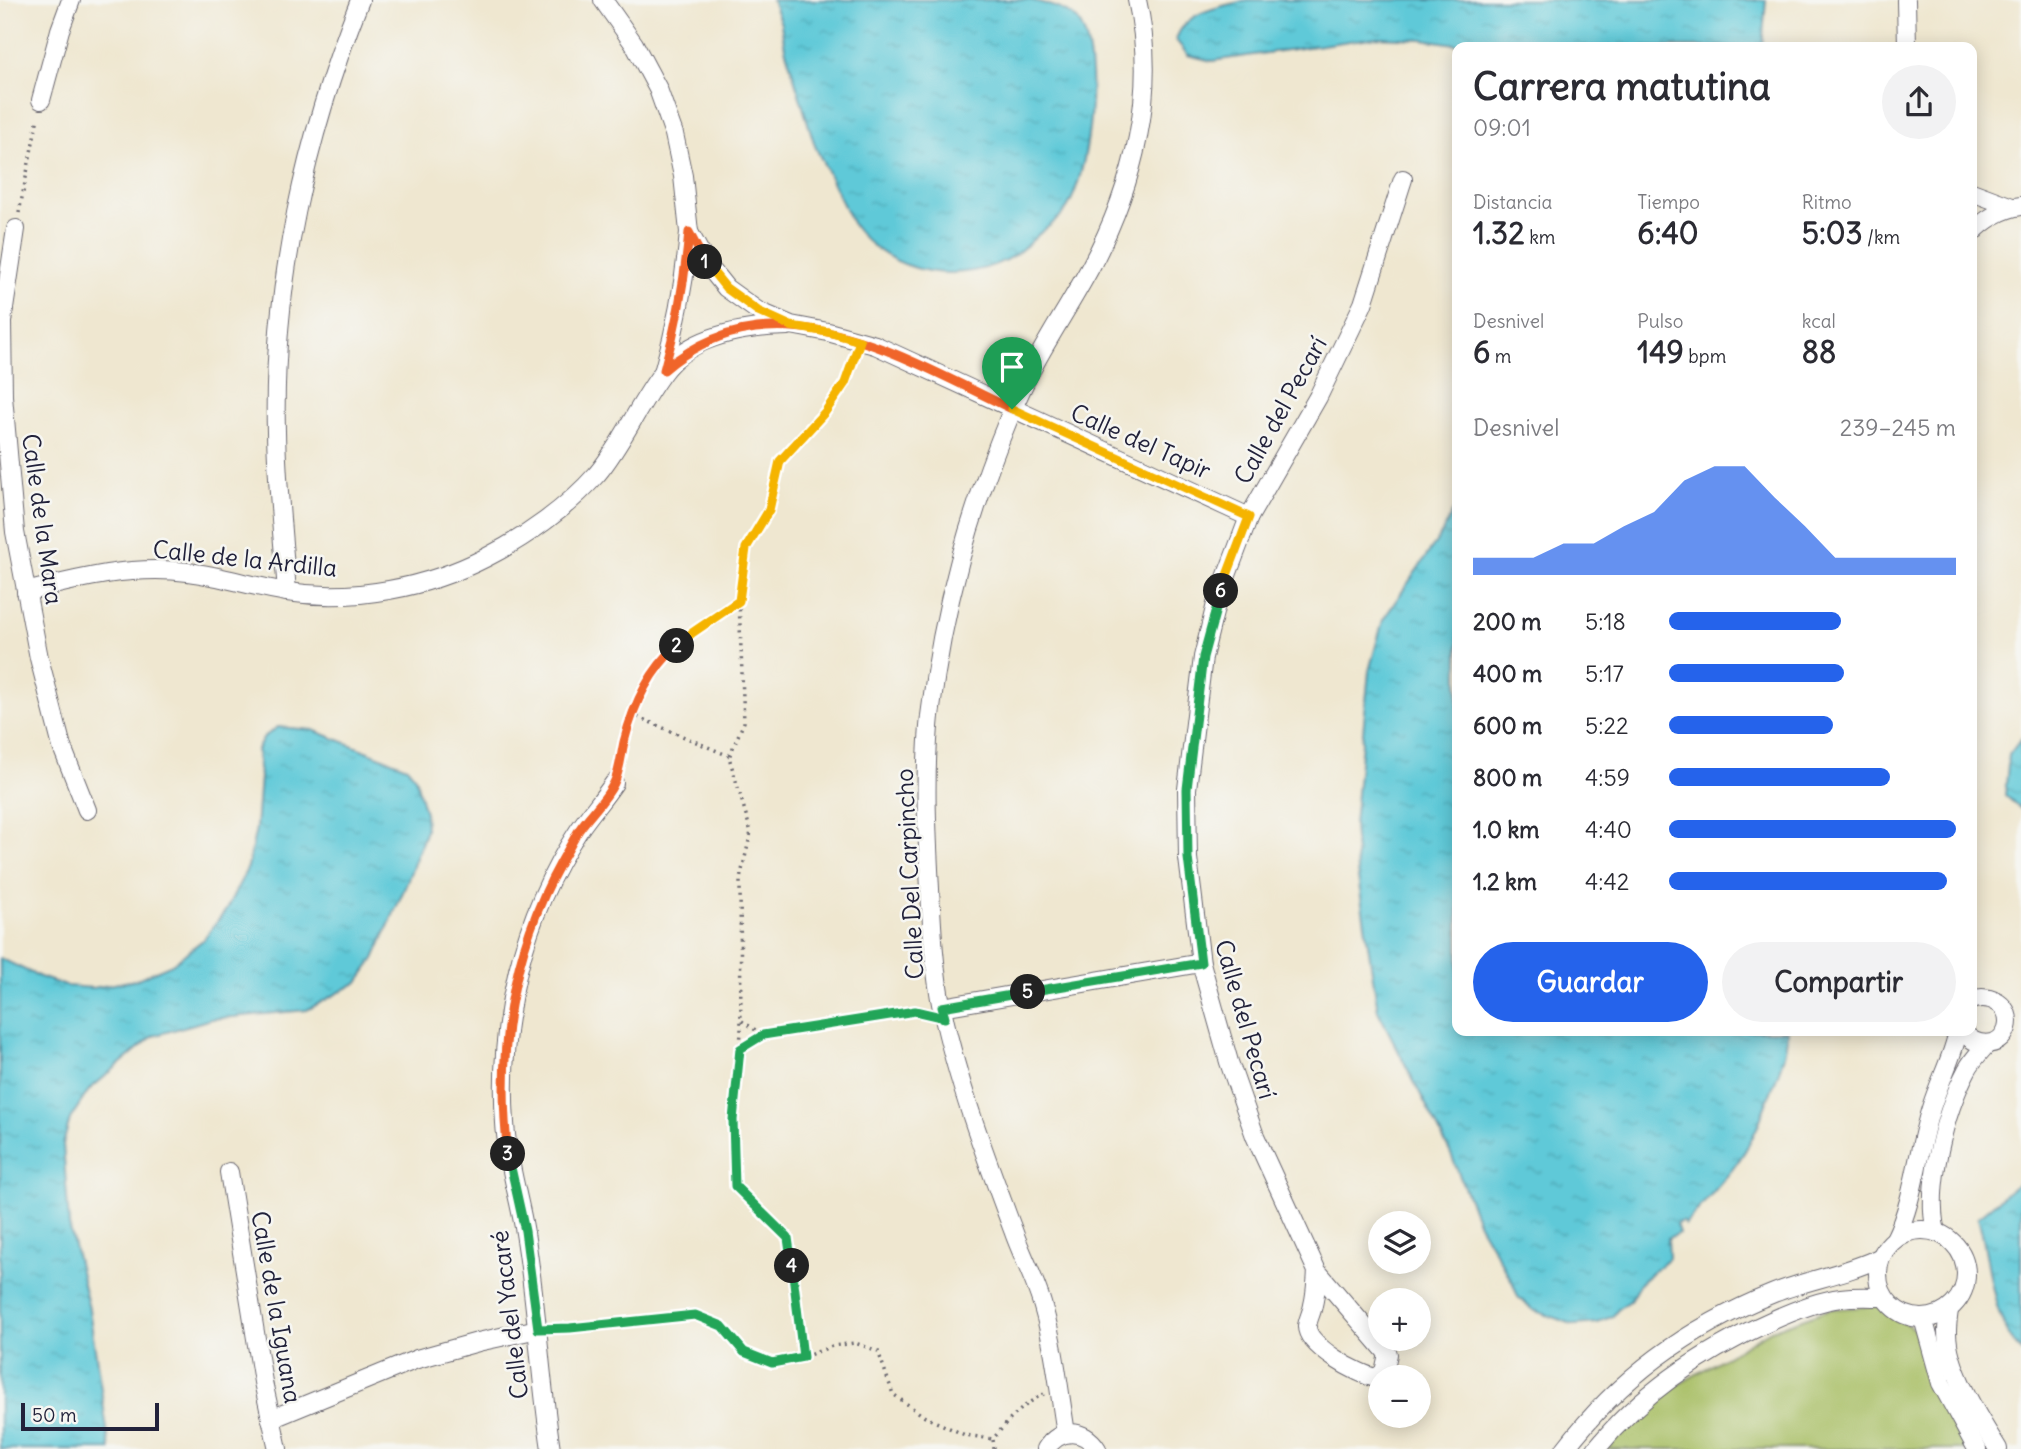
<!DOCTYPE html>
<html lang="es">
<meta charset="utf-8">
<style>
body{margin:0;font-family:Delius,sans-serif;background:#f2f2f3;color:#2b2b33;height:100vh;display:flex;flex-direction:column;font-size:26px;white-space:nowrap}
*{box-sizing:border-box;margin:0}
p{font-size:23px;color:#7c7c81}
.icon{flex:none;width:38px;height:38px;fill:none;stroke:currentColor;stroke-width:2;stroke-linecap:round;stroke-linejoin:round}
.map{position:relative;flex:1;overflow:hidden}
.panel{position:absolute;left:1452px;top:42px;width:525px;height:994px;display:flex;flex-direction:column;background:#fff;border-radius:14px;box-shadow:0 4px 18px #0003}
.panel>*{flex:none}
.buttons{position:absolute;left:1368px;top:1211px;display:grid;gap:14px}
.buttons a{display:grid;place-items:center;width:63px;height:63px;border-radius:50%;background:#fff;box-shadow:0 4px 18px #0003;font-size:35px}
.scale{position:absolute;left:21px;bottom:18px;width:138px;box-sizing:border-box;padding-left:7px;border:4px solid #22223b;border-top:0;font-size:19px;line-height:24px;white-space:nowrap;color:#22223b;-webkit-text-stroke:5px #f6f6f2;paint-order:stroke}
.pin{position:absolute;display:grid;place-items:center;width:60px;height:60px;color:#fff;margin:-72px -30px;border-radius:50% 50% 50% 0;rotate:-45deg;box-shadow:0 0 7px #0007}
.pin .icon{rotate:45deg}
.km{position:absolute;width:35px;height:35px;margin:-18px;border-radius:50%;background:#222;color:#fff;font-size:19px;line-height:35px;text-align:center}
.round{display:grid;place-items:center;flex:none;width:74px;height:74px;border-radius:37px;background:#f2f2f3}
.overview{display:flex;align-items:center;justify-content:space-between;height:119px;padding:0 21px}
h1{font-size:38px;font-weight:700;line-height:52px}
.stats{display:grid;grid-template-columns:repeat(3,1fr);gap:10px;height:119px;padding:7px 21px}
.stats div{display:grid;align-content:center}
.stats b{font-size:30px;font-weight:700}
.stats small{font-size:19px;font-weight:400}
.stats p{font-size:19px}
.chart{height:196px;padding:14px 21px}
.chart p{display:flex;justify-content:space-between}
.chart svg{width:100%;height:126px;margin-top:7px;fill:#2563eb;opacity:.7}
.primary-button{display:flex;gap:14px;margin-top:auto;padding:14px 21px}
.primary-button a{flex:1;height:80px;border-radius:42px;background:#2563eb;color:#fff;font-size:28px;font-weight:700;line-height:80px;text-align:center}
.primary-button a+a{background:#f2f2f3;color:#2b2b33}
ul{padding:0 21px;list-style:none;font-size:23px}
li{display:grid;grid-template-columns:112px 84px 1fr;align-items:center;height:52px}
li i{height:18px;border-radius:9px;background:#2563eb}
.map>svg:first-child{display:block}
</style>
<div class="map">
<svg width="2021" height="1449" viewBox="0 0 2021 1449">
<defs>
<pattern id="water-ripples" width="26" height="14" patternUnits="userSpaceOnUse" patternTransform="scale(1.75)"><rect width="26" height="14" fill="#5ec9d8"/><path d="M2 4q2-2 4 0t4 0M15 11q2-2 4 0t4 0" fill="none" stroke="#51acba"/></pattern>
</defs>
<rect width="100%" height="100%" fill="#f6f6f2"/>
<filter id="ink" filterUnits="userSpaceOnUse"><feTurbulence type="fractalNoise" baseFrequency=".0143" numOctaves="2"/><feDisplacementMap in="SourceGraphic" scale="14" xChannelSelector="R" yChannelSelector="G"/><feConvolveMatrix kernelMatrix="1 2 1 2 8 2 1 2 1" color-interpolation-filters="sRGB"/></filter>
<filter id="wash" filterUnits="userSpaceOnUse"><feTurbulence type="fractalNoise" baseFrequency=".00686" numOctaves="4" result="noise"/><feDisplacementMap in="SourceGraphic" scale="28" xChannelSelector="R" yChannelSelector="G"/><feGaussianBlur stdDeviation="1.57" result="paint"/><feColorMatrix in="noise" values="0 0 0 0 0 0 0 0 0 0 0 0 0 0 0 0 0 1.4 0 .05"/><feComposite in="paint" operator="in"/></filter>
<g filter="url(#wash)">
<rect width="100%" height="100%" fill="#efe7d0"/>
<path fill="#a7be63" stroke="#64704f" stroke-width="2" d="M1879 1306 1915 1330C1926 1377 1939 1408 1966 1449H1607L1651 1401 1771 1330 1830 1309Z"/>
<g fill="url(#water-ripples)" stroke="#40768a" stroke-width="2">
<path d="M772 0H1030C1044 3 1069 9 1078 21 1103 54 1090 180 1064 212 1058 220 1048 227 1040 233 1033 240 1024 248 1016 254 963 288 890 275 853 225L815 146 785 48 781 24Z"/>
<path d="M1247 0H1766L1762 47H1475L1422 39 1377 37 1212 61 1188 55 1176 40C1185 10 1221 7 1247 0Z"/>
<path d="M1458 502V1031H1787C1787 1054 1777 1077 1768 1099 1763 1110 1760 1123 1754 1134 1739 1168 1708 1196 1685 1225L1682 1221 1676 1224 1679 1233 1668 1238 1669 1258 1640 1283 1630 1301 1619 1308 1613 1316 1597 1323 1575 1325 1533 1310 1518 1297 1512 1281 1479 1224 1450 1152 1378 1011 1357 871 1354 824 1369 671 1383 620 1442 533Z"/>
<path d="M278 727 313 730 407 767 415 777 425 813 426 830 406 885 374 959 358 982 307 1010 211 1019 153 1036 89 1090 70 1119 63 1144 69 1225 89 1309 110 1449H0V958L40 977 66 986 93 988 135 980 172 964 204 939 226 910 248 867 256 828 260 777 257 750 264 737Z"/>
<path d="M2021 739V809L2005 795 2009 755Z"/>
<path d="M2021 1181V1352C1989 1315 1991 1263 1978 1217Z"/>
</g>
</g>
<g filter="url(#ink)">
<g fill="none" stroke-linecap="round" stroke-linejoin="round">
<g stroke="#6a676f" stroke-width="20">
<g id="street">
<path d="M603 0 634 44 658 89 674 134 683 176 689 232 706 263 726 288 758 311 791 325 828 332 875 345 1249 517"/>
<path d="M1906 0 1907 47"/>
<path d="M41 100 60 30 71 0"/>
<path d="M1972 192 2012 207"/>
<path d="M16 229 2 322 3 396 15 532 39 658 62 747 87 810"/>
<path d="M1972 233C1984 220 2003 208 2021 206"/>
<path d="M664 369C677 324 685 279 689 232"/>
<path d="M26 592C81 578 131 565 188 572 222 576 254 587 287 592 354 602 427 588 487 557 526 537 567 508 597 474 623 443 638 405 663 372 690 335 745 327 788 326"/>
<path d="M287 592C283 539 277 486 276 432 272 285 306 136 360 0"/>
<path d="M942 1007 1201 963"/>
<path d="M1963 1031C1974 1047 2000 1050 2007 1028 2013 1006 1990 993 1972 1000"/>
<path d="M229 1172 263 1382 278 1449"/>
<circle cx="1922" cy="1274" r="44"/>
<path d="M1936 1232C1925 1188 1945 1111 1967 1070 1972 1060 1980 1052 1987 1044"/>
<path d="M1895 1239C1915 1198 1917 1151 1931 1108 1939 1082 1953 1057 1958 1031"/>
<path d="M1317 1271C1316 1283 1316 1293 1313 1305 1312 1312 1308 1319 1307 1326 1306 1346 1359 1375 1376 1378L1384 1372 1388 1354 1317 1271 1255 1136 1229 1062 1201 963 1188 858 1187 789 1203 657 1216 604 1249 517 1318 397 1363 304 1403 179"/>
<path d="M1949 1310C1948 1317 1947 1325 1947 1332 1947 1369 1979 1418 1998 1449"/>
<path d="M1923 1318 1941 1383 1977 1449"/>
<path d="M271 1419 417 1359 478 1342 538 1329"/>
<path d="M1066 1433C1059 1391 1055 1348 1043 1307 1036 1281 1022 1256 1013 1230 986 1158 958 1084 942 1009 934 970 932 928 930 889 927 832 924 774 930 716 943 607 969 514 1011 413 1032 361 1064 316 1090 268 1134 186 1158 91 1137 0"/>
<path d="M551 1449C540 1377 537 1305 525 1233 519 1196 507 1161 505 1123 498 1021 522 916 579 830 590 814 603 799 614 783"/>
<path d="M1046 1449C1059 1428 1084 1428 1097 1449"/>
<path d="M1565 1449C1619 1378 1691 1326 1774 1293 1809 1279 1847 1274 1881 1257"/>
<path d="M1596 1449C1642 1392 1704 1351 1771 1321 1793 1311 1817 1301 1841 1298 1855 1296 1870 1297 1884 1297"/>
</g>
</g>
<g stroke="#6a676f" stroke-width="3.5" stroke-dasharray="2 5" stroke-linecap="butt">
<path d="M19 213 38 117"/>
<path d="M631 714 729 756"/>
<path d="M618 768C627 730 636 692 661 661 679 637 714 618 739 601"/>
<path d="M742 1021 763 1035"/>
<path d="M740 1049 763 1035 915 1011 924 1013"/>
<path d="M555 1328 695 1315 722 1327 744 1352 772 1363 804 1357 832 1346 855 1343 878 1351 893 1394 925 1417 965 1435 993 1439"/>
<path d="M804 1357 788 1238 735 1186 733 1120 741 1033 740 879 751 832 729 757 744 722 739 601 746 548 769 510 780 461 825 412 845 383 855 356"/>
<path d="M994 1449 993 1439C1007 1422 1023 1404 1044 1394"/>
</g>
<use href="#street" stroke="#fff" stroke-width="18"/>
</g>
</g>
<g fill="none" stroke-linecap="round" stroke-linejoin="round" filter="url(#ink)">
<g stroke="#fff" stroke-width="14">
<path id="split-1" d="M705 262 689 232C685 279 677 324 664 370 775 275 903 358 1012 409"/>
</g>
<g stroke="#fff" stroke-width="14">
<path id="split-2" d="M677 646 692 633 739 601 746 548 769 510 780 461 825 412 845 383 860 341 828 332 791 326 758 311 726 288 705 262"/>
</g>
<g stroke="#fff" stroke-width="14">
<path id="split-3" d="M508 1154C496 1053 511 952 561 862 567 852 573 840 579 830 590 814 606 800 614 783 620 771 621 755 624 742 633 706 649 671 677 646"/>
</g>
<g stroke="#fff" stroke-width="14">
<path id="split-4" d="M508 1154 525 1231 538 1329 570 1328 695 1315 722 1326 744 1352 772 1363 803 1357 792 1266"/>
</g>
<g stroke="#fff" stroke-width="14">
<path id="split-5" d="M792 1266 788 1238 735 1186 733 1120 740 1049 763 1035 915 1011 945 1018 942 1007 1028 992"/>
</g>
<g stroke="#fff" stroke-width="14">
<path id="split-6" d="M1028 992 1201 963 1188 858 1187 789 1203 657 1221 591"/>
</g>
<g stroke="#fff" stroke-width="14">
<path id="split-7" d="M1012 409 1249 517 1221 591"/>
</g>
<use href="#split-1" stroke="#f0652b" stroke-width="9"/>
<use href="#split-2" stroke="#f5b400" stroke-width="9"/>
<use href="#split-3" stroke="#f0652b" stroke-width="9"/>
<use href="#split-4" stroke="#22a559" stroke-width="9"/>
<use href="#split-5" stroke="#22a559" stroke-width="9"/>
<use href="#split-6" stroke="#22a559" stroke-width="9"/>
<use href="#split-7" stroke="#f5b400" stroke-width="9"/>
</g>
<g text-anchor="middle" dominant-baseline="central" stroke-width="5" stroke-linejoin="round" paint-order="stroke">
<g font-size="24" fill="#22223b" stroke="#f6f6f2">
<text transform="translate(1280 410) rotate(-61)">Calle del Pecarí</text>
<text transform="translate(1141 441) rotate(24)">Calle del Tapir</text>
<text transform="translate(43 519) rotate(82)">Calle de la Mara</text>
<text transform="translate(245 558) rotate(6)">Calle de la Ardilla</text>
<text transform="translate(909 874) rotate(-93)">Calle Del Carpincho</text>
<text transform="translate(1246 1019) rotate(74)">Calle del Pecarí</text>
<text transform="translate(277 1307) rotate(80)">Calle de la Iguana</text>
<text transform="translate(509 1315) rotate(-97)">Calle del Yacaré</text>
</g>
</g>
</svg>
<div class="buttons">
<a><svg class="icon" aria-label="layers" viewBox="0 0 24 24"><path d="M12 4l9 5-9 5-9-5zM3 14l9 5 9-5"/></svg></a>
<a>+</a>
<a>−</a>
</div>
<div class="scale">50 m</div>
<div class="pin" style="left:1012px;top:409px;background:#1e9e55"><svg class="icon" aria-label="arrive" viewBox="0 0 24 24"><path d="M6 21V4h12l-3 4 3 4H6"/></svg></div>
<b class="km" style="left:705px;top:262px">1</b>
<b class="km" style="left:677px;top:646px">2</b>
<b class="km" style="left:508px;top:1154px">3</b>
<b class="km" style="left:792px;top:1266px">4</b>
<b class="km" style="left:1028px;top:992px">5</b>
<b class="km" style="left:1221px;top:591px">6</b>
<section class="panel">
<div class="overview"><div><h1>Carrera matutina</h1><p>09:01</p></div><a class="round"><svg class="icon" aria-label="share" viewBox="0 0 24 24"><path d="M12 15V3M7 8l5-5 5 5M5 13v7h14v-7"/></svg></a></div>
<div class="stats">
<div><p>Distancia</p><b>1.32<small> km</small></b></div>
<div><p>Tiempo</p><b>6:40</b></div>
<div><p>Ritmo</p><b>5:03<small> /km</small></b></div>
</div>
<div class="stats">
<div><p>Desnivel</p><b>6<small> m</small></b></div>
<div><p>Pulso</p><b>149<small> bpm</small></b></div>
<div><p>kcal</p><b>88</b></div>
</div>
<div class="chart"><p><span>Desnivel</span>239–245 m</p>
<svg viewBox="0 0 160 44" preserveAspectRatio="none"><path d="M0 44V38L10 38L20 38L30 33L40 33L50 27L60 22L70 11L80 6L90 6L100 17L110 27L120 38L130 38L140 38L150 38L160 38V44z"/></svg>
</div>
<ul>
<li><b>200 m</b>5:18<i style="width:60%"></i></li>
<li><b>400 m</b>5:17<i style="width:61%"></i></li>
<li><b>600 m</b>5:22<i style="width:57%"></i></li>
<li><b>800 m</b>4:59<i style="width:77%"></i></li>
<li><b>1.0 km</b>4:40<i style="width:100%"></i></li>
<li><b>1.2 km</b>4:42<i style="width:97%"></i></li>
</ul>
<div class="primary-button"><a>Guardar</a><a>Compartir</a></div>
</section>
</div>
